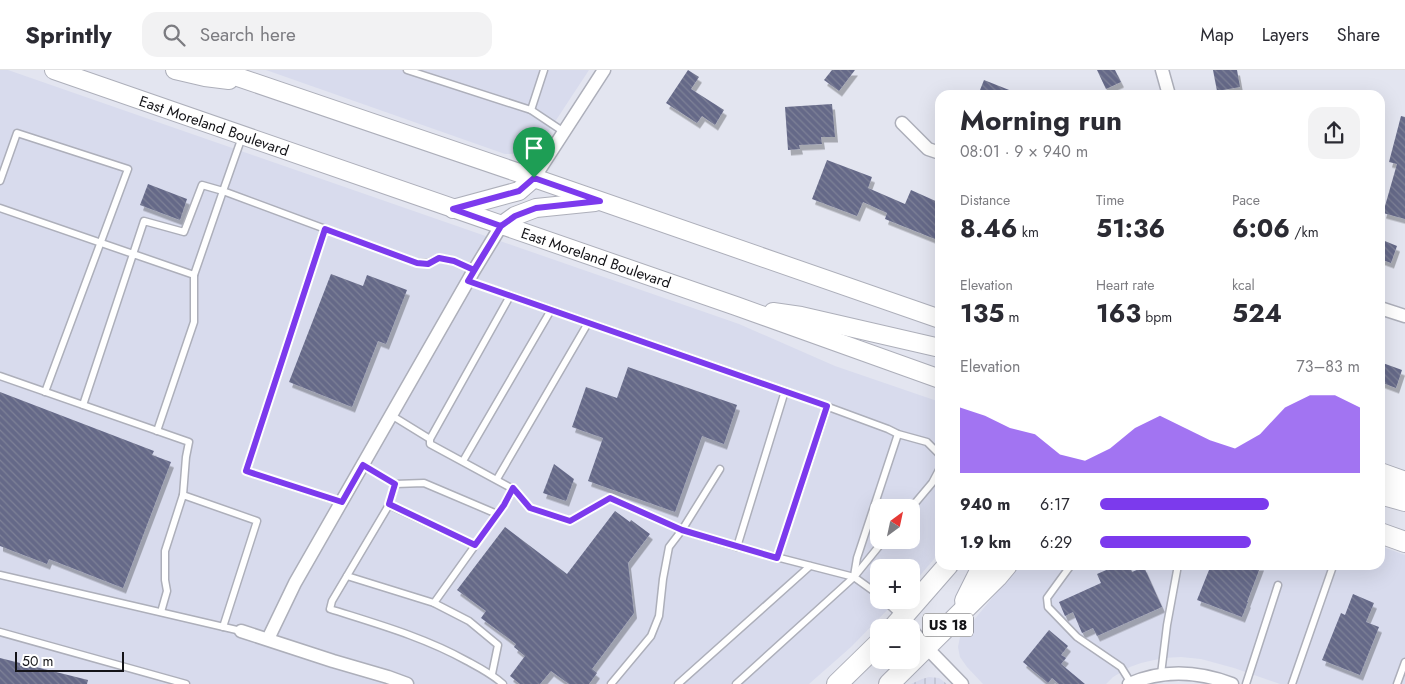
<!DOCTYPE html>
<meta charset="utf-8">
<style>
body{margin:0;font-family:Jost,sans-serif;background:#f2f2f3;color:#2b2b33;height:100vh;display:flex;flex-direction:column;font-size:19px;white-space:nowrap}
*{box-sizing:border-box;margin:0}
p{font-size:16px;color:#7c7c81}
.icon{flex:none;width:28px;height:28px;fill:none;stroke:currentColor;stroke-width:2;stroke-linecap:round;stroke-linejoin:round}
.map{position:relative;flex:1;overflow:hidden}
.drawer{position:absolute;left:935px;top:20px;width:450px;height:480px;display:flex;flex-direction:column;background:#fff;border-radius:15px;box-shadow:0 5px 20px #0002}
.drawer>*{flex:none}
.needle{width:32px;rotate:33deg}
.buttons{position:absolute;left:870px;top:429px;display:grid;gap:10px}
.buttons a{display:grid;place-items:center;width:50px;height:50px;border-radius:10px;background:#fff;box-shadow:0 5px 20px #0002;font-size:25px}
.scale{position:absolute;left:15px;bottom:12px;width:109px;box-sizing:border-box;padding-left:5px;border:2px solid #141418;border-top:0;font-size:14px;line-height:18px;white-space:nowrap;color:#141418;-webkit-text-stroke:4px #fff;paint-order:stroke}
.pin{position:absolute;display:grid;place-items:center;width:42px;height:42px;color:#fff;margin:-51px -21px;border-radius:50% 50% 50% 0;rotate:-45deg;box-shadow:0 0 5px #0007}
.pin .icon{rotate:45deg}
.round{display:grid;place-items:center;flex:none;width:52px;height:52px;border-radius:15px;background:#f2f2f3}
.headline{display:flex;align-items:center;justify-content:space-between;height:85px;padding:0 25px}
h1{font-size:28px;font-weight:700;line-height:38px}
.stats{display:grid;grid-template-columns:repeat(3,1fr);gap:8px;height:85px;padding:5px 25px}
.stats div{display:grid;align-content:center}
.stats b{font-size:25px;font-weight:700}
.stats small{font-size:14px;font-weight:400}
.stats p{font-size:14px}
.chart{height:140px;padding:10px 25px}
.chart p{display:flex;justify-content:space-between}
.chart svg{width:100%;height:90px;margin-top:5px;fill:#7c3aed;opacity:.7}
ul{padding:0 25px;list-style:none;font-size:16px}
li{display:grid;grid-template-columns:80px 60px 1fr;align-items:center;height:38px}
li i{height:12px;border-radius:6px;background:#7c3aed}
header{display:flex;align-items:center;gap:30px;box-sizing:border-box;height:70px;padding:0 25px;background:#fff;border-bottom:1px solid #e1e1e2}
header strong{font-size:24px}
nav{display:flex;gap:28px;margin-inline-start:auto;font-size:18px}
.search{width:350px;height:45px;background:#f2f2f3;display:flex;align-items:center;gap:12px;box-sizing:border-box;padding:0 18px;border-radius:15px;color:#7c7c81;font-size:19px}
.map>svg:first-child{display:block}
</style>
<header>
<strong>Sprintly</strong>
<div class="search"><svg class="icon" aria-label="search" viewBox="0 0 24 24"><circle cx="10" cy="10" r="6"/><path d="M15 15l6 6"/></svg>Search here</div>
<nav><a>Map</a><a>Layers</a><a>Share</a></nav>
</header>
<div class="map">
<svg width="1405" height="614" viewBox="0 0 1405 614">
<defs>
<pattern id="industrial-grid" width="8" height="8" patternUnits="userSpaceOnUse" patternTransform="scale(1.25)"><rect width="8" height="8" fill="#d8dbed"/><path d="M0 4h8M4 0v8" fill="none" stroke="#b8bbca"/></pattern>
<pattern id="building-back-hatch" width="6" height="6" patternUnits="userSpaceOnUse" patternTransform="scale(1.25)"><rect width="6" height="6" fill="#656988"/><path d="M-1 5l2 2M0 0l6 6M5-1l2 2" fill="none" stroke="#7e8197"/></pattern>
<filter id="shadow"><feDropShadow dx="3" dy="5.5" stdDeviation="0" flood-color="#0004"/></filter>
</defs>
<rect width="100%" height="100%" fill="#e3e5f0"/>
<g fill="#d8dbed" fill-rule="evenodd">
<path d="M0 0H8L739 254 835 296 940 332V482L911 516V498H879V530H897L851 577 809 614H0ZM879 438H911V470H879Z"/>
<path d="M266 0H589L543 70 535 78 528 82 515 84H505Z"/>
<path d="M1380 476 1405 485V614H1280L1234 598 1201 589 1181 587 1163 588 1141 593 1130 597 1113 607 1106 614H983L967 597 960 587 958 577 960 567 1019 495H1380Z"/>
</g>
<path fill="url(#industrial-grid)" d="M929 607 939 608 947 614H911L922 609Z"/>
<g fill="url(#building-back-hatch)" filter="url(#shadow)">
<path d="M688 0 699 7 691 19 724 40 715 55 702 46 697 53 666 33Z"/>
<path d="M832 0H855L839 21 824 10Z"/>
<path d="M1097 0H1115L1121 12 1106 19Z"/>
<path d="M1213 0H1237L1240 17 1217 21Z"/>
<path d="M984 10 1019 24V25H978Z"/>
<path d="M832 34 835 67H821L822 74 799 75 800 79 788 80 785 37Z"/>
<path d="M1401 46 1405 47V149L1383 143 1397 94 1389 92Z"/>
<path d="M827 90 872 107 868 118 905 134 911 120 940 133V171L885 149 887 143 863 132 857 146 812 129Z"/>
<path d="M148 114 187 129 180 150 140 135Z"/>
<path d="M1380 169 1397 176 1391 193 1380 189Z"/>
<path d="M331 204 363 216 367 205 407 220 386 274 378 271 352 337 289 312Z"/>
<path d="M1380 292 1402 300 1396 318 1380 312Z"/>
<path d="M628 297 737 335 724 374 702 366 675 442 588 411 603 368 572 357 586 317 617 328Z"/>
<path d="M0 322 154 381 152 385 171 392 123 518 49 489 47 494 0 476Z"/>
<path d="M554 394 574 409 566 431 543 423Z"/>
<path d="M615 441 630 452 631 450 650 464 628 493 634 543 592 599 597 603 589 614H569L551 601 540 614H520L510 606 525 586 514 577 516 574 481 548 486 541 457 520 505 457 567 504Z"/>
<path d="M1118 495H1129L1132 502 1144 497 1162 537 1097 566 1093 558 1082 563 1073 542 1065 546 1059 532 1101 513 1097 504Z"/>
<path d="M1211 495H1261L1247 532H1248L1242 547 1197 530Z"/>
<path d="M1353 524 1374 533 1366 552 1379 557 1360 605 1322 590 1341 543 1345 545Z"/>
<path d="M1049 560 1068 576 1061 585 1066 588 1061 594 1085 614H1059L1052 608 1048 613 1023 592Z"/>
<path d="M0 588 88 610 87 614H0Z"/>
</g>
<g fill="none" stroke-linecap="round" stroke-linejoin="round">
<g stroke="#adafba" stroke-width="9">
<g id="lane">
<path d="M407 0 531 40 544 0"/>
<path d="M531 40 564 62"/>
<path d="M242 67 223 121 417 193H428L439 188 454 191 474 200"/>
<path d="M0 111 17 63 128 99 45 322"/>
<path d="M0 138 194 205 223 121 202 115 184 162 144 151 83 335"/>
<path d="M325 159 246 401 341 432"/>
<path d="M468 211 785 321 888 359 898 364 927 372 940 385"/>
<path d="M510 226 430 369V374L513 419 530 438 570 451 610 428 682 460 720 399"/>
<path d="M0 306 189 372 186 387 183 425"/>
<path d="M391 345 430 369"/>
<path d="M157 361 194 252V205"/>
<path d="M463 391 551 240"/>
<path d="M363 395 395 414 389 435 332 531 330 539C377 554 424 567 467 591 480 598 492 604 503 614"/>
<path d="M497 409 588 253"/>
<path d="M395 414 424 413 497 444"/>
<path d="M389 435 475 475"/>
<path d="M911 438 932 413 940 398"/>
<path d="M737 477 785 321"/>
<path d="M777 488 827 337"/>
<path d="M1071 495 1047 528 1048 537 1077 567 1121 597 1131 613"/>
<path d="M0 505 241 561"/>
<path d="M347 506 434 533"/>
<path d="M854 506 857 488 898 364"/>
<path d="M884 530 900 545"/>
<path d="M161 542 167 521 165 510V481L183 425 257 451 223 557"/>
<path d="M0 562 186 614"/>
<path d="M492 604 498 575 469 551 434 533 504 435 513 419"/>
<path d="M1161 604 1167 555 1178 495"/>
<path d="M611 614 651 566 659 546 663 509 669 477 682 460 737 477 854 507 879 525"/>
<path d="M678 614 810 496"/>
<path d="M736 614 854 507 884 470"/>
<path d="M1246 614 1278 515"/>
<path d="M1292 614 1332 499"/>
<path d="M1397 614 1405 592"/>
</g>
</g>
<g stroke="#adafba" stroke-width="15">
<g id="street">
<path d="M1162 0 1169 25"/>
<path d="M902 53 928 79 940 83"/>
<path d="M534 108 604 0"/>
<path d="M1380 238 1405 246"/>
<path d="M911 559 926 577 962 614"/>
<path d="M241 561 333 591 388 607 407 614"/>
<path d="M268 569 295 513 473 202 501 156"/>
<path d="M1129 614C1163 599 1198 601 1232 614"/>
</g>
</g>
<g stroke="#adafba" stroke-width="20">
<g id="secondary">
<path d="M54 0 736 236 940 309"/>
<path d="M175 0 205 7 229 10"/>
<path d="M217 0 534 108 940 249"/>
<path d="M453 139 519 121 534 108"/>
<path d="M501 156 515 146 536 138 595 132"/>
<path d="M773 242 801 246 940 278"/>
</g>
</g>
<g stroke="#adafba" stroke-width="22">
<g id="primary">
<path d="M1380 403 1405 412"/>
<path d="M1380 424 1405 431"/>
<path d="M1380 463 1405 472"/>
<path d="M965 531 983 495"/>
<path d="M893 558 948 495"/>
<path d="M837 614 879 573"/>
<path d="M889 614 997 507 1007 495"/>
</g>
</g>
<use href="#lane" stroke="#fff" stroke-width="6"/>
<use href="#street" stroke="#fff" stroke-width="12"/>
<use href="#secondary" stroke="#fff" stroke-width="18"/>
<use href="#primary" stroke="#fff" stroke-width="20"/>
</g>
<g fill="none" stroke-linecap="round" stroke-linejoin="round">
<g stroke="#fff" stroke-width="10">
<path id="route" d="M534 108 519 121 453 139 501 156 474 200 454 191 439 188 428 194 417 193 325 159 246 401 342 432 363 395 395 414 389 434 475 475 504 435 513 418 530 438 570 451 610 428 682 460 777 488 827 336 468 211 501 156 515 146 536 138 600 131 534 108"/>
</g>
<use href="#route" stroke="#7c3aed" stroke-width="6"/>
</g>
<g text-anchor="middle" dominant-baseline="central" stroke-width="4.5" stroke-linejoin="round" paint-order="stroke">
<rect fill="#fff" stroke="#5a5a5d" stroke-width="1" x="923" y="543.5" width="50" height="23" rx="4"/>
<g font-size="14" font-weight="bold" fill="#141418">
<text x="948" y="555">US 18</text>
</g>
<g font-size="15" fill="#141418" stroke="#fff">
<text transform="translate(214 56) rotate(19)">East Moreland Boulevard</text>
<text transform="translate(596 188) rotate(19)">East Moreland Boulevard</text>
</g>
</g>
</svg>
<div class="buttons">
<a><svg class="needle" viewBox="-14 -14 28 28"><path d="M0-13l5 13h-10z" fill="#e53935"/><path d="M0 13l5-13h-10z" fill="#7c7c81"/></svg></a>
<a>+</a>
<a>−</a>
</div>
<div class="scale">50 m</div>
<div class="pin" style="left:534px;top:108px;background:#1e9e55"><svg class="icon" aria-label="arrive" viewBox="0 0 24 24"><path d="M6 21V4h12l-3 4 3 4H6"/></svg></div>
<section class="drawer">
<div class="headline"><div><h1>Morning run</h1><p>08:01 · 9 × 940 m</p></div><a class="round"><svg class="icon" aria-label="share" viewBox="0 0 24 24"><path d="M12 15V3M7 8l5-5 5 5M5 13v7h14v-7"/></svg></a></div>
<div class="stats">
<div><p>Distance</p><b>8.46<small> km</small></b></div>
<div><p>Time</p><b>51:36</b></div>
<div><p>Pace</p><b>6:06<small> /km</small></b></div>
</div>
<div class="stats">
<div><p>Elevation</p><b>135<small> m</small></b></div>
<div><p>Heart rate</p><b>163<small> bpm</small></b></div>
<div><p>kcal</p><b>524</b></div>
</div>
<div class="chart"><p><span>Elevation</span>73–83 m</p>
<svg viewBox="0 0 160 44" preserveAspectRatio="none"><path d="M0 44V12L10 16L20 22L30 25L40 35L50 38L60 32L70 22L80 16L90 22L100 28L110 32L120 25L130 12L140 6L150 6L160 12V44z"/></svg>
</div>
<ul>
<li><b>940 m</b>6:17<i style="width:65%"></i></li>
<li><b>1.9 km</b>6:29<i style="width:58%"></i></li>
</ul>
</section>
</div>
